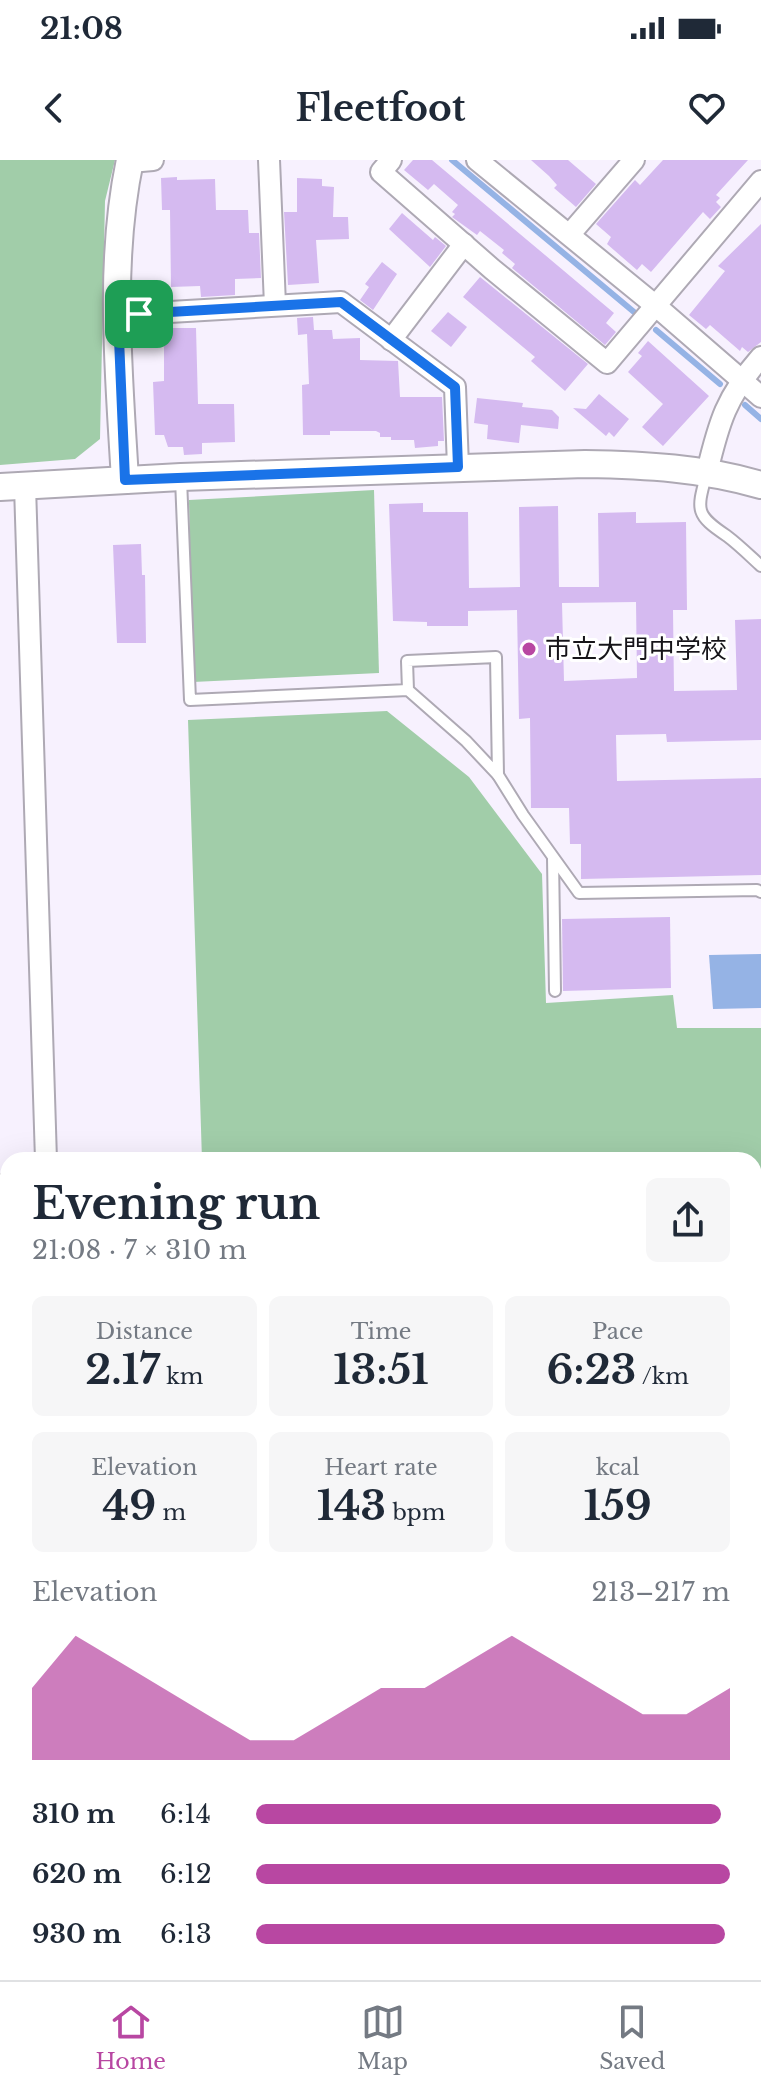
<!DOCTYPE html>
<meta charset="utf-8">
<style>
body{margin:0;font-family:"Libre Baskerville","Noto Sans JP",serif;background:#f6f6f7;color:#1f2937;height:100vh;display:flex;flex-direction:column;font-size:30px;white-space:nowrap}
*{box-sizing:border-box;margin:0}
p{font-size:26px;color:#747a83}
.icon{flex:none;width:44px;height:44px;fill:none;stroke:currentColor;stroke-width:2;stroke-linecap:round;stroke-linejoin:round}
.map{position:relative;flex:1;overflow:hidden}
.sheet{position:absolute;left:0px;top:992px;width:762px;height:828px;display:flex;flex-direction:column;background:#fff;border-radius:24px 24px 0 0;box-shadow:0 8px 32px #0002}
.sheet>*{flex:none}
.pin{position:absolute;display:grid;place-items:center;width:68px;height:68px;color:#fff;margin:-34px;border-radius:16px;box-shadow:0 4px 12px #0006}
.round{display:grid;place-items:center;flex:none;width:84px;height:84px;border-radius:12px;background:#f6f6f7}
.head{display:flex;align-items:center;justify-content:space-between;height:136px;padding:0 32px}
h1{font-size:44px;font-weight:700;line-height:60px}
.stats{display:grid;grid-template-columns:repeat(3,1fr);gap:12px;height:136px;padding:8px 32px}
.stats div{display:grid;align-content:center;border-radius:12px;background:#f6f6f7;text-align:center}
.stats b{font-size:40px;font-weight:700}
.stats small{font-size:22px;font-weight:400}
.stats p{font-size:22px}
.chart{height:224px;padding:16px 32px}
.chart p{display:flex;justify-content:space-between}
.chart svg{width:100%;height:144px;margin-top:8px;fill:#b847a2;opacity:.7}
ul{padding:0 32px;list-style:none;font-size:26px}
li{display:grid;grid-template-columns:128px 96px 1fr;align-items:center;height:60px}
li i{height:20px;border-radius:10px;background:#b847a2}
.status{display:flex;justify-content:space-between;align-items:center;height:56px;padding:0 40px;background:#fff;direction:ltr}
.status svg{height:22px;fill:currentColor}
header{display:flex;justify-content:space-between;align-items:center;height:104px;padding:0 32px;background:#fff;font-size:36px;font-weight:700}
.menu{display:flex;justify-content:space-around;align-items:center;height:112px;border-top:2px solid #e0e1e3;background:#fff;font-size:22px;color:#747a83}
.menu a{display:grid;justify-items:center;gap:4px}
.menu .active{color:#b847a2}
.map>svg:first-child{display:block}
</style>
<div class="status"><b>21:08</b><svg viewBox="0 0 49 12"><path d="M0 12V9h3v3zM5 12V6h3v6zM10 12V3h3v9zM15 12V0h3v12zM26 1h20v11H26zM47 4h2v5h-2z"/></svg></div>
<header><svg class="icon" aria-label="back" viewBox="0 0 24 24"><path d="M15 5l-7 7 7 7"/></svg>Fleetfoot<svg class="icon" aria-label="heart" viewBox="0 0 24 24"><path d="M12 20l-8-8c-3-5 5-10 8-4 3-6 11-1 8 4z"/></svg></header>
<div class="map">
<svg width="761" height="1820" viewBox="0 0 761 1820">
<rect width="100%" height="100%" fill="#f7f1fe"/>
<g fill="#a1cda9">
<path d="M0 0H115L105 41 100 279 75 299 0 305Z"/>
<path d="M374 330 379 513 193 522 189 340Z"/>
<path d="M387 551 469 617 542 714 546 843 673 835 677 868H761V1130L754 1131V1000H202L188 560Z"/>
</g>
<path fill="#95b3e5" d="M761 794V848L713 849 709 795Z"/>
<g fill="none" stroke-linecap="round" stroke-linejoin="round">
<g stroke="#95b3e5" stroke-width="6">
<path d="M452 0 634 152"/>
<path d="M656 170 720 224"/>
<path d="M745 245 761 259"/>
</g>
</g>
<g fill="#d5baf0" fill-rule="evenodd">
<path d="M413 0H432L614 153 606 163 616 172 605 185 512 108 515 104 502 93 504 90 480 71 477 75 452 57 455 54 452 52 458 45 434 24 428 30 404 10Z"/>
<path d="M531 0H568L596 24 576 47 554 28 557 25 549 16Z"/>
<path d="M663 0H748L716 35 720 38 716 42 721 47 710 59 703 52 651 112 642 104 637 110 607 84 611 77 596 64 635 20 640 25Z"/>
<path d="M177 17V20L215 19 216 50H248L249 73H259L261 118 235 119V135L201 137 200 126 171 127 170 50H162L161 18Z"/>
<path d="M297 18 322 19V26L334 27 333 57H348L349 79 316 80 319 123 288 125 284 52H297Z"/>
<path d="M402 53 433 80 435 77 446 86 430 107 389 69Z"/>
<path d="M761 64V182L748 192 742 187 740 191 710 165 706 169 689 155 725 111 718 106Z"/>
<path d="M382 102 397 114 373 150 360 140 369 127 365 124Z"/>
<path d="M480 117 588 204 565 231 531 201 535 197 463 137Z"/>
<path d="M448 152 467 167 451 187 431 171Z"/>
<path d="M313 157 314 170H332L333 179 360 178V200L398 201 400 237H442L444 281H438V286L415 288 414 280H391V277H380V273L376 271H330V275H303L302 225 309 224 307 174 298 175 297 158Z"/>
<path d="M169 168H196L198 244H234L235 282 202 283V294L184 295 183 287H168L164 275H155L153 222 164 221V182H170Z"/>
<path d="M648 181 709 236 663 286 642 267 663 244 628 212 642 196 638 193Z"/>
<path d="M599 234 629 259 614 277 609 272 606 276 573 248 586 249Z"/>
<path d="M477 238 523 243 522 247 552 250 559 257 558 269 521 265 519 283 487 279 488 265 474 263Z"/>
<path d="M423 343V352H468L469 428 520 427 519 347 558 346 559 427H599L598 353 636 352V363L686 362 687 450H673L674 531 737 530 735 460 761 459V580L667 582 666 574 616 575 617 621 761 618V715L581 719V684H570L569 648H531L530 558 519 559 517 450 468 451V466H427V462L393 461 389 344ZM636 442 637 518 564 521 562 443Z"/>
<path d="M141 384 142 415H145L146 483H117L113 385Z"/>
<path d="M670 757 671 828 563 831 562 759Z"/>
</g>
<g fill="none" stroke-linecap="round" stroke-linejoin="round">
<g stroke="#aea9b4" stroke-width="14">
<g id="lane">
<path d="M707 312C697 350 694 354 727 376 739 385 750 396 761 406"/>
<path d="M181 319 190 540 408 530 407 501 496 497 498 615 466 581 408 530"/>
<path d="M498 615 523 655 579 733 757 730 761 732"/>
<path d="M553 698 555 831"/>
</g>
</g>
<g stroke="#aea9b4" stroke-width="24">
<g id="street">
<path d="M269 0 275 145"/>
<path d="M391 0 381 12 492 109 607 203 761 21"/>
<path d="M477 0 656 146 761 237"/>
<path d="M130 2 153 0"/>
<path d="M570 74 634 0"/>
<path d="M118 155 341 142 455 227 458 307"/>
<path d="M391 180 464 84"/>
<path d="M707 312C719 262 726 237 761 197"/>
<path d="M25 326 46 1000"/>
<path d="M0 1025 8 1024"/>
<path d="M73 1812V1820"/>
</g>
</g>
<g stroke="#aea9b4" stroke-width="30">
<g id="secondary">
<path d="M125 320C119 214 108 104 130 0"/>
<path d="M0 327 181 317 585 304C645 305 703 308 761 325"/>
<path d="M754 1505 761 1504"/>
<path d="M0 1545H8"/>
<path d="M754 1666 761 1645"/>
<path d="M702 1820 705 1812"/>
</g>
</g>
<use href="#lane" stroke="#fff" stroke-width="10"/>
<use href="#street" stroke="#fff" stroke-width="20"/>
<use href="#secondary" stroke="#fff" stroke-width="26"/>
</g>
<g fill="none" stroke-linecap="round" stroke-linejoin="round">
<g stroke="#fff" stroke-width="16">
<path id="route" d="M341 142 455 227 458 307 125 320 118 155Z"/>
</g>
<use href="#route" stroke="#1a73e8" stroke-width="10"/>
</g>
<circle fill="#b847a2" stroke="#fff" stroke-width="3" cx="529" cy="489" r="8"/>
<g text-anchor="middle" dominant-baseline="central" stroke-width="6" stroke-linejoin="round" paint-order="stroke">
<g font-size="26" fill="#161419" stroke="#fff" text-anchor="start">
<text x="545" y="489">市立大門中学校</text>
</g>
</g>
</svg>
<div class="pin" style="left:139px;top:154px;background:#1e9e55"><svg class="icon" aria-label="arrive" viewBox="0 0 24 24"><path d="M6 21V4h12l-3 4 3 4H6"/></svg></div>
<section class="sheet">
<div class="head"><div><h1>Evening run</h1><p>21:08 · 7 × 310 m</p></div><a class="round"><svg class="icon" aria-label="share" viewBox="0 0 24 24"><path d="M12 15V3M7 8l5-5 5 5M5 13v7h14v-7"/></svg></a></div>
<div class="stats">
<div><p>Distance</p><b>2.17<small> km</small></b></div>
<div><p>Time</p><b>13:51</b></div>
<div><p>Pace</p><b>6:23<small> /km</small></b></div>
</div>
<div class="stats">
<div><p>Elevation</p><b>49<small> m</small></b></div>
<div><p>Heart rate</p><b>143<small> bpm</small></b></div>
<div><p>kcal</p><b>159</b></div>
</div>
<div class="chart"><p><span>Elevation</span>213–217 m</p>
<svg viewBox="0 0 160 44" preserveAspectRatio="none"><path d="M0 44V22L10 6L20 14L30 22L40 30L50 38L60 38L70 30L80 22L90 22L100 14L110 6L120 14L130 22L140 30L150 30L160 22V44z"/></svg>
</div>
<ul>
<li><b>310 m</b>6:14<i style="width:98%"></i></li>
<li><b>620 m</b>6:12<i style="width:100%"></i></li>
<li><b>930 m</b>6:13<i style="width:99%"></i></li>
</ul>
</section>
</div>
<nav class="menu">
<a class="active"><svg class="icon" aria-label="home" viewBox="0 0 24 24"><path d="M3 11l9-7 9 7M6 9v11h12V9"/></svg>Home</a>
<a><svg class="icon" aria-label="map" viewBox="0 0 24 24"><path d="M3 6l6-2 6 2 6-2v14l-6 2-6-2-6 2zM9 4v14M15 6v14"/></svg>Map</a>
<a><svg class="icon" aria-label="saved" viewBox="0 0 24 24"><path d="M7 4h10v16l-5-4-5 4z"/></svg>Saved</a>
</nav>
